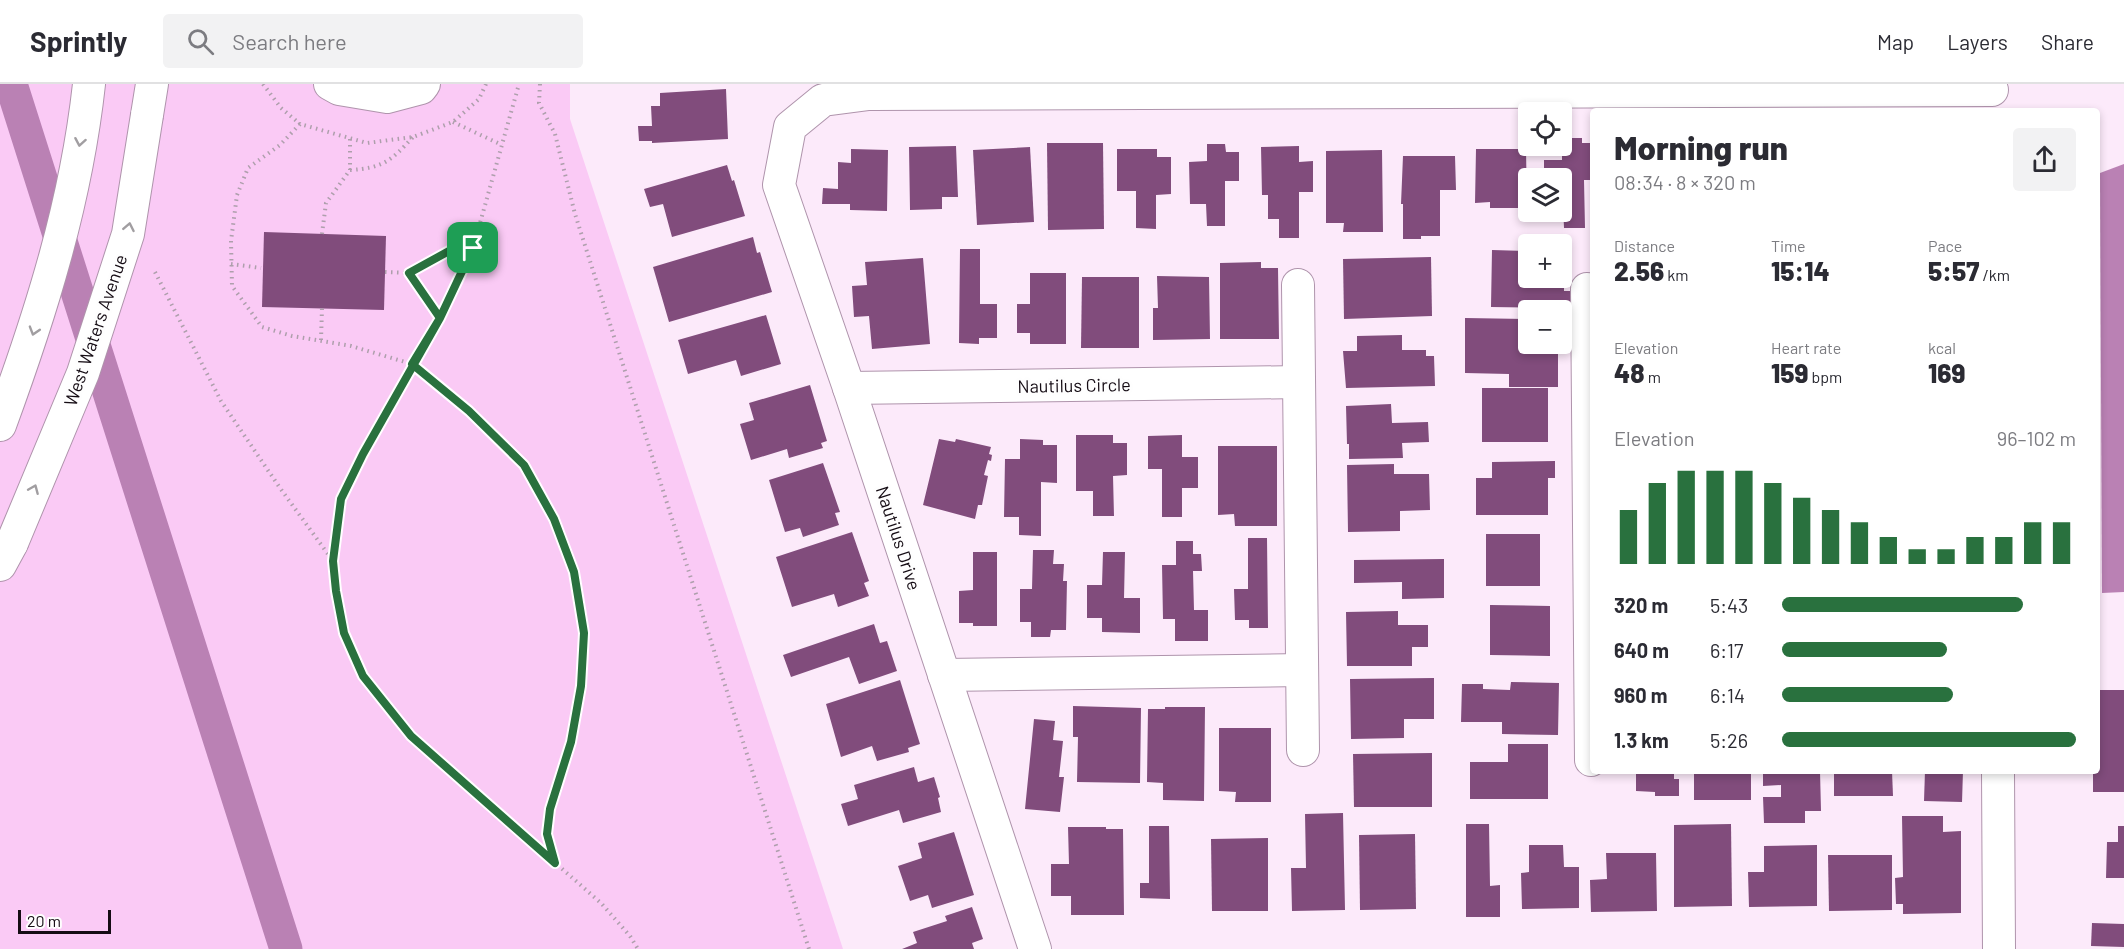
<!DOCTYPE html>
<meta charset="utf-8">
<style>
body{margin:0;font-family:Barlow,sans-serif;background:#f2f2f3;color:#2b2b33;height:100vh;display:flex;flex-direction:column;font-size:22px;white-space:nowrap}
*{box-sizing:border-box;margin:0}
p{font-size:20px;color:#7c7c81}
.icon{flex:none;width:33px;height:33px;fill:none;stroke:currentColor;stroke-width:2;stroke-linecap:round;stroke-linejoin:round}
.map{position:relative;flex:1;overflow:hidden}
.side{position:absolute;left:1590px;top:24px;width:510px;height:666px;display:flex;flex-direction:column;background:#fff;border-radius:6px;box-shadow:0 3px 9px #0003}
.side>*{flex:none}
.controls{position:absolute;left:1518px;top:18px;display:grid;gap:12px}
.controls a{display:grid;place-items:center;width:54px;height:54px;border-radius:6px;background:#fff;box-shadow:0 3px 9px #0003;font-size:30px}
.scale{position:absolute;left:18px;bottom:15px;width:93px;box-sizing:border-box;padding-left:6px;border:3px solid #150c14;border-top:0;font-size:16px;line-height:21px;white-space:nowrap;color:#150c14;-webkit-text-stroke:4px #fefefe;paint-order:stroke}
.pin{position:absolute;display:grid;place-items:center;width:51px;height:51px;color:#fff;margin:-26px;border-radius:12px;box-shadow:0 3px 9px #0006}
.round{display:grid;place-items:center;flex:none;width:63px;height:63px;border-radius:6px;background:#f2f2f3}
.headline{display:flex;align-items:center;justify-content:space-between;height:102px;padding:0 24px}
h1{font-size:33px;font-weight:800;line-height:45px}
.metrics{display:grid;grid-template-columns:repeat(3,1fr);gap:9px;height:102px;padding:6px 24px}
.metrics div{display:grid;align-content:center}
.metrics b{font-size:26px;font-weight:800}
.metrics small{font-size:16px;font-weight:400}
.metrics p{font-size:16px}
.chart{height:168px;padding:12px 24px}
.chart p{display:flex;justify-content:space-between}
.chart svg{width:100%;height:108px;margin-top:6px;stroke:#29713e;stroke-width:6}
ul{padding:0 24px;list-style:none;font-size:20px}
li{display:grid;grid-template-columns:96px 72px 1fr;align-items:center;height:45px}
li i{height:15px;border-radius:8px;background:#29713e}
header{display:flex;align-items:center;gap:36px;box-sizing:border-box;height:84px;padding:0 30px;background:#fff;border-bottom:2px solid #e1e1e2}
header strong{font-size:28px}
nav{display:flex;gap:33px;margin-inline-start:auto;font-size:21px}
.search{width:420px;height:54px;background:#f2f2f3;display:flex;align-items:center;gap:15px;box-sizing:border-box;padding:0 21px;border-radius:6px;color:#7c7c81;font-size:22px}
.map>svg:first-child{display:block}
</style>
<header>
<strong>Sprintly</strong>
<div class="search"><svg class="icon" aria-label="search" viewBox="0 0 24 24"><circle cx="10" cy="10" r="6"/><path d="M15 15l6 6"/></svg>Search here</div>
<nav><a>Map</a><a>Layers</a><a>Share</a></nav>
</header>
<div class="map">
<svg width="2124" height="865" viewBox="0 0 2124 865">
<rect width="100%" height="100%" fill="#fceafa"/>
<path fill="#facaf5" d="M0 0H570V35L843 865H0Z"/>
<path fill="#ba81b4" d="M2124 80V508L2102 509 2100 89Z"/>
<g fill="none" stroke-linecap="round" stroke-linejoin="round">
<path stroke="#ba81b4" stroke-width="33" d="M11 0 286 865"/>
</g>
<g fill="#814c7c">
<path d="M726 5 728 55 652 59V57H639L638 42H652L651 22H660V9Z"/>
<path d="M1562 54H1582V59H1593V96H1584L1585 144H1564L1562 94H1544V76H1562Z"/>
<path d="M1047 59H1103L1104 145 1048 146Z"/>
<path d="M1207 60H1225L1226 68H1239V97H1225V142H1207L1206 120H1190L1189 78 1207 77Z"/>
<path d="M956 62 958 113H942V125L910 126 909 63Z"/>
<path d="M1299 62V78L1313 77V108H1299V154H1279V135H1268V111H1262L1261 63Z"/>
<path d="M1030 63 1034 138 977 141 973 66Z"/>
<path d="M851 65 888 66 887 127 850 126V120H822L823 104 838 105V78L851 79Z"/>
<path d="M1117 65H1157V73H1171V110L1156 111V145L1136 144V107H1117Z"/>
<path d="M1476 65H1526L1527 124H1490V118L1475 119Z"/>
<path d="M1382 66 1383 148H1343L1344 139H1326V67Z"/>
<path d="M1403 72H1455L1456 106H1440V152H1421V155H1403V120H1401Z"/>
<path d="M727 81 732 97 734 96 745 132 672 153 663 120 650 123 644 105Z"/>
<path d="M264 148 386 152 384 226 262 223Z"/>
<path d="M753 153 757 169 760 168 772 208 669 238 653 183Z"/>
<path d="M960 165H980V220H997V254H979V260L959 259Z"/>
<path d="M1492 166 1528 167V194H1562V167H1564V207H1572V224L1491 223Z"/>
<path d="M1431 173 1432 232 1344 235 1343 175Z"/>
<path d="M923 174 930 260 872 265 869 232 854 233 852 202 867 201 865 178Z"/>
<path d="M1261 178V184H1278L1279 255H1220V179Z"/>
<path d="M1030 189H1066V260H1030V249H1017V220H1030Z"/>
<path d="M1157 192 1209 193 1210 255 1153 256V224H1158Z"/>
<path d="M1082 193H1139V264H1081Z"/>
<path d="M766 231 781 280 741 292 736 276 688 290 678 256Z"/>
<path d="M1465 234 1528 235V260H1558V303H1509V290L1465 289Z"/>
<path d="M1402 251V266H1426V272H1434L1435 302 1346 304 1343 267H1357V252Z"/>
<path d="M810 301 827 357 821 359 823 364 789 374 787 365 751 376 740 340 754 336 749 319Z"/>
<rect x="1482" y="304" width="66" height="54"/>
<path d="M1391 320 1392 339 1428 338 1429 358 1402 359 1403 374 1349 375V360H1347L1346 322Z"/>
<path d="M1076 351H1113V359H1127V391L1113 392 1114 432H1093V407H1076Z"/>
<path d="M1182 351V373H1198V404H1182V433H1162V385H1148V352Z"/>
<path d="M939 355 955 358 956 355 991 363 989 370 992 371 991 377 988 376 984 391 988 392 982 421H978L975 435 923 421Z"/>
<path d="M1020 355 1043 356V361H1057V399L1041 398V452L1019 451V433H1004L1005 375H1020Z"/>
<path d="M1218 362H1277V442H1235L1234 430 1218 431Z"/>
<path d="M1555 377V394H1548V431H1476V394H1492V378Z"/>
<path d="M823 379 840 428 835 429 839 441 803 453 800 444 785 448 769 396Z"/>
<path d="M1394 380V390H1429L1430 426 1400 427V447L1348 448 1347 381Z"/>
<path d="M852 448 869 497 864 499 869 512 838 523 834 510 792 523 776 473Z"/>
<rect x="1486" y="450" width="54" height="52"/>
<path d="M1248 454H1267L1268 544H1249V536H1235L1234 505H1248Z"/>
<path d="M1176 457H1193V470H1201L1202 487H1193L1194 526H1208V557H1175V535H1163L1162 481H1176Z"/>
<path d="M1033 466H1054L1053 480H1064L1063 497H1067L1066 546H1051L1050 553H1031V538H1020V505H1032Z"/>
<path d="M973 468H997V542H973V539H959V507L973 506Z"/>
<path d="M1103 468H1125L1124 514H1140V549L1102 548V534H1087V501H1102Z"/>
<path d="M1444 475V514L1402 515V498L1354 499V476Z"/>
<path d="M1490 521 1550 522V572L1490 571Z"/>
<path d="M1398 527V541H1428V563H1412V582H1347L1346 528Z"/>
<path d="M874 540 880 559 887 557 897 587 859 600 849 573 791 593 783 571Z"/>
<path d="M1434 594V635H1404V654L1351 655 1350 595Z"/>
<path d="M900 596 920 660 908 664 909 668 877 677 872 662 841 673 826 620Z"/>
<path d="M1511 598 1559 599 1558 651 1502 650V638H1461L1462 600H1483V605L1510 606Z"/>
<path d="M2097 606H2124V708H2093V687H2097Z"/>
<path d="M1073 622 1141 624 1140 699 1077 698 1078 653H1073Z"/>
<path d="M1165 623H1205L1204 717 1163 716V699L1147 698 1148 625H1165Z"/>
<path d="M1034 635 1055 637 1053 656 1063 657 1059 693H1064L1060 728 1025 725Z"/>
<path d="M1219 644H1271V718H1235L1236 708 1219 707Z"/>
<path d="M1508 660H1548V715H1470V678H1508Z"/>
<path d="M1432 669V723H1354L1353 670Z"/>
<path d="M914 683 918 698 934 693 940 713 938 714 941 728 903 739 899 726 848 742 841 720 858 715 854 701Z"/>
<path d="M1636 687H1674V695H1679V712H1655V708L1636 707Z"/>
<rect x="1694" y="687" width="57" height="29"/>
<path d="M1763 687H1820L1821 727H1805V739H1764L1763 713H1781V701L1763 702Z"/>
<path d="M1834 687H1892L1893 712H1834Z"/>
<path d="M1925 687H1963L1962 718 1924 717Z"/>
<path d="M1343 729 1345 826 1292 827 1291 784H1306L1305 730Z"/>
<path d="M1902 732H1943V748L1961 747V829L1903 830V820H1896L1895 794 1903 793Z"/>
<path d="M1466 740H1489L1490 802 1500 801V833H1466Z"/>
<path d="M1731 740 1732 822 1674 823V741Z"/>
<path d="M1149 742H1169L1170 815 1140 814V799H1149Z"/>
<path d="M2118 742H2124V794H2106L2107 758H2118Z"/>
<path d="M1068 743H1106V745H1123L1124 831H1071V812H1051V780H1069Z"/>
<path d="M954 748 974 811 932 824 928 811 910 817 898 782 922 774 918 759Z"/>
<path d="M1415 750 1416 825 1360 826 1359 751Z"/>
<path d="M1268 754V827H1212L1211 755Z"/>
<path d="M1529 761H1563L1564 783H1579V824L1522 825 1521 789 1529 788Z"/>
<path d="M1817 761V822L1749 823 1748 788H1764V762Z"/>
<path d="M1606 769H1656L1657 827 1591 828 1590 796 1607 795Z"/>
<path d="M1828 771H1892V826L1829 827Z"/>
<path d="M972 823 983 855 972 859 974 865H902L917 859 913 848 947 837 945 832Z"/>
<path d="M2092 839 2124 840V863L2091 862Z"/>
</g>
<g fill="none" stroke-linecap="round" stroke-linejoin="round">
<g stroke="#af94ac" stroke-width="34">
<g id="minor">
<path d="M330 0 339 5 387 13 421 4 424 0"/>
<path d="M147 31 152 0"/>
<path d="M1298 201 1303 666"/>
<path d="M1587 205 1591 676"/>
<path d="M849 304 1299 298"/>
<path d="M0 341C41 229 76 119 89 0"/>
<path d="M0 481 12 459"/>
<path d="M944 591 1302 586"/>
<path d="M1998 687 1999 865"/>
<path d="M1035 865 849 304 779 101 790 43 823 16 869 10 1992 6"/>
</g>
</g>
<g stroke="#ae9fac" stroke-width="4" stroke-dasharray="1.5 4.5" stroke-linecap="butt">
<path d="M263 0 281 24 300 40"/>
<path d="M486 0 479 15 453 38 413 53 367 59 300 40 280 61 248 84 237 111 231 157 232 202 262 243 292 252 351 262 412 280 469 327 523 381 554 434 574 488 584 550 581 602 571 658 550 725 547 750 555 779"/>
<path d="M540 0 539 19 555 50 575 130 809 865"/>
<path d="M453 38 502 61"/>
<path d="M350 55V86"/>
<path d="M322 150 326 119 350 86C383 84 391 77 413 53"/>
<path d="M231 180 261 184"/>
<path d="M155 188 221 317 280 404 333 477 336 507 344 549 363 592 411 652 601 819 630 852 638 865"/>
<path d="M385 188 409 189"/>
<path d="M439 234 409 189 449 167 472 164"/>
<path d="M321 256 322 224"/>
<path d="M333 476 341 415 363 370 439 234 473 164 519 0"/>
</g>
<use href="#minor" stroke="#fff" stroke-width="32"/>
<g stroke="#af94ac" stroke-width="34" stroke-linecap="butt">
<path id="minor-bridge" d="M12 459 83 289 128 150 147 31"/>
</g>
<use href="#minor-bridge" stroke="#fff" stroke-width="32"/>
</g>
<defs><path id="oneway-chevron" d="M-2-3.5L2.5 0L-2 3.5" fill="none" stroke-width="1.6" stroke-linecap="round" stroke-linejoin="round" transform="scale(1.5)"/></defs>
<g stroke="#a19ea1">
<use href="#oneway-chevron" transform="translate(80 58) rotate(100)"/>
<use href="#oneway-chevron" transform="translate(129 143) rotate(-79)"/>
<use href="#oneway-chevron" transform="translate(34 247) rotate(107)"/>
<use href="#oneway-chevron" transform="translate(34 405) rotate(-67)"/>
</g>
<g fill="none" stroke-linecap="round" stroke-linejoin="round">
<g stroke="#fff" stroke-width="12">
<path id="route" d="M473 164 440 234 363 370 341 415 333 477 336 507 344 549 363 592 411 652 555 779 547 750 550 725 571 658 581 602 584 549 574 488 554 435 524 381 469 327 412 280 440 234 409 189 449 167 473 164"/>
</g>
<use href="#route" stroke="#29713e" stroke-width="8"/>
</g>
<g text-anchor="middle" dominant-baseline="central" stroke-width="6" stroke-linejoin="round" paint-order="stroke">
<g font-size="18" fill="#150c14" stroke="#fefefe">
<text transform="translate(95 246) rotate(-71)">West Waters Avenue</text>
<text transform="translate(1074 301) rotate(-1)">Nautilus Circle</text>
<text transform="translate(899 454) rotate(72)">Nautilus Drive</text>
</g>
</g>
</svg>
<div class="controls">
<a><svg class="icon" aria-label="locate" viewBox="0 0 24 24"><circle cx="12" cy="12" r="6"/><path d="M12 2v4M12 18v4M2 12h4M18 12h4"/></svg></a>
<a><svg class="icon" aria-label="layers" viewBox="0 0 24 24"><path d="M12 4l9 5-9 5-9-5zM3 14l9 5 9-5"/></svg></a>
<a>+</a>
<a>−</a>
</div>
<div class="scale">20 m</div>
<div class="pin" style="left:473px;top:164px;background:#1e9e55"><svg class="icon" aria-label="arrive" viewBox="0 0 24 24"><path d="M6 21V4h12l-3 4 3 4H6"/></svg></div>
<section class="side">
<div class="headline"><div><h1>Morning run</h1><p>08:34 · 8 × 320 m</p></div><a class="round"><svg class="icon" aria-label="share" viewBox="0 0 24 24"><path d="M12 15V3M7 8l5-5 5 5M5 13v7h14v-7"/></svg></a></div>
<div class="metrics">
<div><p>Distance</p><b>2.56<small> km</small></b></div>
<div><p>Time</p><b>15:14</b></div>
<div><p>Pace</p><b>5:57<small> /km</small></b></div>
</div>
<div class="metrics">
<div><p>Elevation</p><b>48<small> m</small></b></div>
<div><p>Heart rate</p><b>159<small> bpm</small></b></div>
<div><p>kcal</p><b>169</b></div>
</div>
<div class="chart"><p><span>Elevation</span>96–102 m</p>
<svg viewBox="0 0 160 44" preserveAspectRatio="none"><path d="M5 44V22M15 44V11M25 44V6M35 44V6M45 44V6M55 44V11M65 44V17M75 44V22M85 44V27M95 44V33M105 44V38M115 44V38M125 44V33M135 44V33M145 44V27M155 44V27"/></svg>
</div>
<ul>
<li><b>320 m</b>5:43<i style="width:82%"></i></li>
<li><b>640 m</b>6:17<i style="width:56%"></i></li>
<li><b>960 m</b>6:14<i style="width:58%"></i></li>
<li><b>1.3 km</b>5:26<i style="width:100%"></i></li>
</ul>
</section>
</div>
